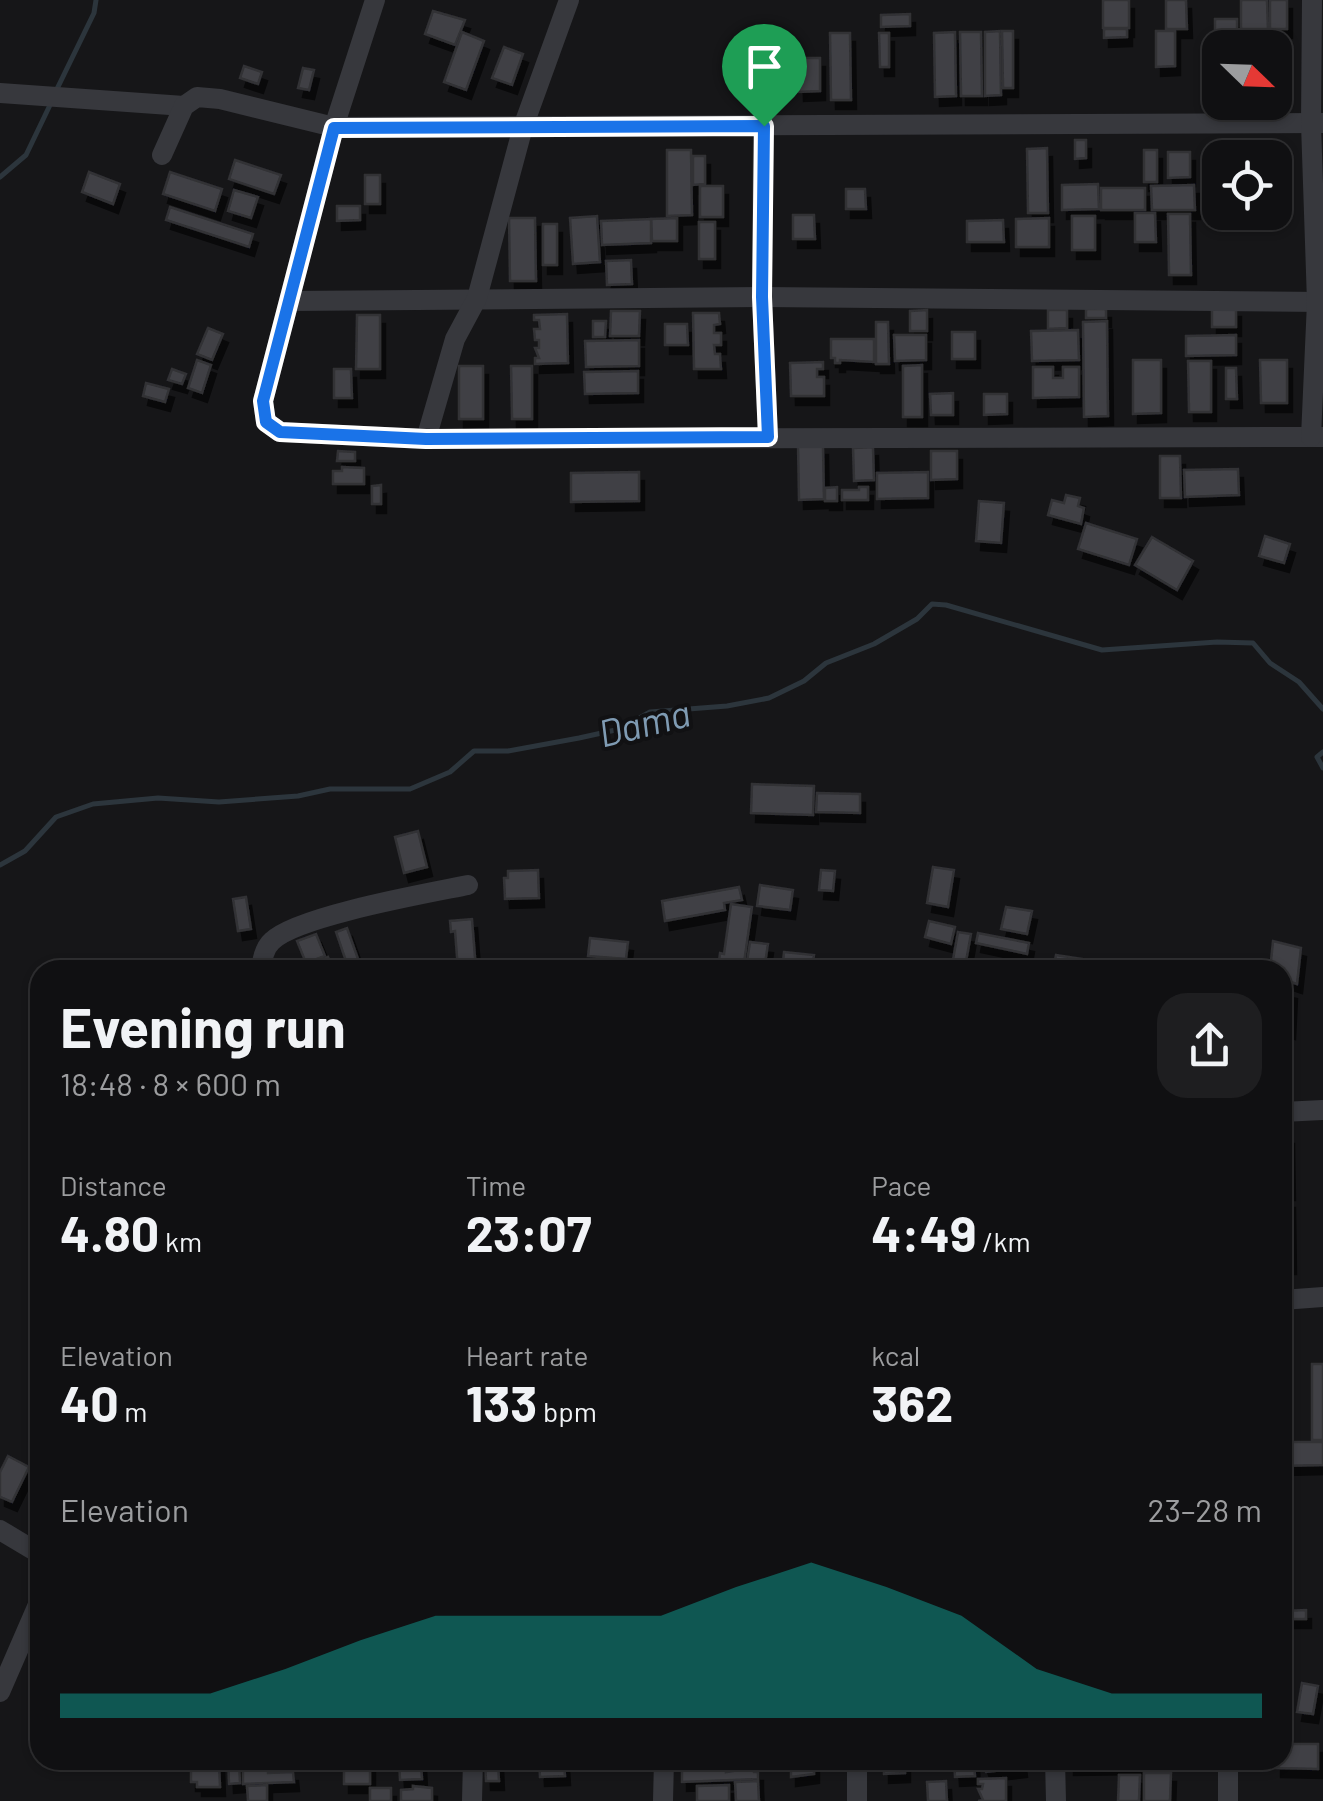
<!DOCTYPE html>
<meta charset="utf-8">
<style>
body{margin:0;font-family:Barlow,sans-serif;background:#1e1e20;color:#f1f3f6;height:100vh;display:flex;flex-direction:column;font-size:38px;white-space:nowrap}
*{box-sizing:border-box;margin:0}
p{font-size:32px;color:#9c9d9f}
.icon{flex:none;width:55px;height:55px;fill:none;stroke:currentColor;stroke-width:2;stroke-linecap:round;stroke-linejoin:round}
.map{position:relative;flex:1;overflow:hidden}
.side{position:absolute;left:30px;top:960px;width:1262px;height:810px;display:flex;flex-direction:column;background:#101012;border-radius:30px;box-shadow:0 2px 8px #0004,0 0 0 2px #303032}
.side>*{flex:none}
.needle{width:65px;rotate:113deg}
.buttons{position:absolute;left:1202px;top:30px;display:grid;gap:20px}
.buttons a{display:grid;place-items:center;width:90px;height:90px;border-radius:20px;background:#101012;box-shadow:0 2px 8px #0004,0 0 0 2px #303032;font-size:50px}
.pin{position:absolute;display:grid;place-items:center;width:85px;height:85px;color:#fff;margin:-102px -42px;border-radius:50% 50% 50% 0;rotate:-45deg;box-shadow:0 0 10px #0007}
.pin .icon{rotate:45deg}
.round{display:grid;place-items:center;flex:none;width:105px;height:105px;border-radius:30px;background:#1e1e20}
.overview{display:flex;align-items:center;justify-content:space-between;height:170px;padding:0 30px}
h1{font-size:55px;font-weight:700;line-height:75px}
.stats{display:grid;grid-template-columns:repeat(3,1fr);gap:15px;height:170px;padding:10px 30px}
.stats div{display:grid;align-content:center}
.stats b{font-size:50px;font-weight:700}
.stats small{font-size:28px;font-weight:400}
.stats p{font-size:28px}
.chart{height:280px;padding:20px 30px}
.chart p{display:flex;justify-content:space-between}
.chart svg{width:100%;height:180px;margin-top:10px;fill:#0f766e;opacity:.7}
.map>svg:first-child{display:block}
</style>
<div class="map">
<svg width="1323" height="1801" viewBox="0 0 1323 1801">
<defs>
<filter id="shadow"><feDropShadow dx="5" dy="9" stdDeviation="0" flood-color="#0009"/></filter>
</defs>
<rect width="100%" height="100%" fill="#161618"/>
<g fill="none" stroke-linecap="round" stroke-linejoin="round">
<g stroke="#2c353c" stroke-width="5">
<path d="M55 93 94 13 96 0"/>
<path d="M0 177 26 155 51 103"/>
<path d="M1323 752 1317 757 1323 768"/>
<path d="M0 865 25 851 56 817 93 804 158 798 219 802 298 796 330 789H410L450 772 474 751H508L579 738 620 729 650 712 727 706 769 698 804 681 826 663 874 644 917 619 932 604 946 605 1102 650 1217 642 1253 643 1270 663 1299 682 1323 709"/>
</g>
</g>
<g fill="#404145" stroke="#303034" stroke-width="2.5" filter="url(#shadow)">
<rect x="1103" y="0" width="26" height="28"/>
<path d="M1166 0H1186L1187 29H1166Z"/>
<path d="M1241 0H1267L1268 29H1241Z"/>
<rect x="1270" y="0" width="17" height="29"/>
<path d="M433 11 465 20 455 45 425 34Z"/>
<path d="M910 14V26L881 27V15Z"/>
<rect x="1215" y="19" width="22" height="12"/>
<path d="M1104 29H1127V37L1104 38Z"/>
<path d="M1000 31 1001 95 985 96V32Z"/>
<path d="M1002 31H1013V88H1003Z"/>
<path d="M1156 31H1175V66L1156 67Z"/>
<path d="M462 32 484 41 466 90 444 82Z"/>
<path d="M955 32 956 96 935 97 934 33Z"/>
<path d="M960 32H981L982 96H961Z"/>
<path d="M830 33H850L851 100H831Z"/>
<path d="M879 33H889V67H880Z"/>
<path d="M1273 37V48H1244L1243 38Z"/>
<path d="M504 47 523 54 512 85 492 78Z"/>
<path d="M798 58H820V91L799 92Z"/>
<path d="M244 66 262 72 258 84 240 78Z"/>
<path d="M303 68 314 70 309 90 298 88Z"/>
<path d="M1075 140H1086V158L1075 159Z"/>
<path d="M1212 147H1235V158H1220V179H1213Z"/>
<path d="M1047 148 1048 213H1028L1027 149Z"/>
<path d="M667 150H691L692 215 667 216Z"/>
<rect x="1144" y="150" width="13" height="32"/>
<path d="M1168 152H1190V177L1168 178Z"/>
<path d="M1260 155H1285V210H1275V158Z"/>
<path d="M693 156H705V184L693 185Z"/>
<path d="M235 160 281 175 274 194 229 179Z"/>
<path d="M89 172 120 184 113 204 82 192Z"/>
<path d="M170 172 222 189 215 211 163 194Z"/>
<rect x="365" y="175" width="15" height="29"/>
<path d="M1098 184 1099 209 1062 210V185Z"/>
<path d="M1194 185 1195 210H1152L1151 186Z"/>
<rect x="700" y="186" width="23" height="31"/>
<rect x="1101" y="188" width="44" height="22"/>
<path d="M846 189H865L866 209H846Z"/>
<path d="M234 190 258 197 251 218 228 211Z"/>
<path d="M337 206H360V220L337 221Z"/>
<path d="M170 207 253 234 249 247 166 220Z"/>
<path d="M1135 213H1155L1156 242H1135Z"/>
<path d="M1168 214H1190L1191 275H1169Z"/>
<path d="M793 215H814L815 239H793Z"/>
<path d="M597 216 600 262 573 264 570 218Z"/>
<rect x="1072" y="216" width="23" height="34"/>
<path d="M509 218H535L536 281H510Z"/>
<path d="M677 218V241H652L651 219Z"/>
<path d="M1049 218V247H1016V219Z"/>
<path d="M651 219V243L602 245 601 221Z"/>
<path d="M1003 220 1004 242H967V221Z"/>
<rect x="699" y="222" width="16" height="37"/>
<rect x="543" y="224" width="14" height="41"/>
<path d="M631 260 632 284 607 285 606 261Z"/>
<rect x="1212" y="308" width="24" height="19"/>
<rect x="1086" y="309" width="20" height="9"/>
<path d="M927 310V331H910V311Z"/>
<path d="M1048 310H1067V328L1048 329Z"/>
<path d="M611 311H640L639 336H610Z"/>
<path d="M693 313H719L720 324 714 325V333H721V345H714L715 354H720L721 369H694Z"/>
<path d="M567 314 568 363 535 364V358H539L535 348H539V340H535L534 329H540L539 320H534V315Z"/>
<path d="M357 315H380V369H356Z"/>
<path d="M593 321H606L605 337H593Z"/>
<path d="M1107 321 1108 416 1084 417 1083 322Z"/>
<path d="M876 322H888L889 364H876Z"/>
<path d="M665 324H687L688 345H665Z"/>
<path d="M208 328 223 334 212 360 197 354Z"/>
<path d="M1078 330 1079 360 1032 361 1031 331Z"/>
<rect x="952" y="332" width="23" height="27"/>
<path d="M894 335H926V360L895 361Z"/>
<path d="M1236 335V355L1186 356V336Z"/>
<path d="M831 339H874V362L840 360V363H835V358H831Z"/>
<path d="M639 340V366L586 367 585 341Z"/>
<path d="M197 360 211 365 202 393 188 388Z"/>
<path d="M1133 360H1161V413L1133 414Z"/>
<path d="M1260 360H1287V403H1261Z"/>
<path d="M1188 361H1211V412H1189Z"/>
<path d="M823 362V369H817V377H824V396H791L790 363Z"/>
<path d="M922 365V417H903V366Z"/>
<rect x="459" y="366" width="24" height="53"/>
<path d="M511 366H532V419H512Z"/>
<path d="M1033 367H1053V378H1063V367H1079V397L1033 398Z"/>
<path d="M1226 368H1236L1237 399H1226Z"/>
<path d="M172 369 186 374 182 384 168 380Z"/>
<path d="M334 369H351L352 398H334Z"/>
<path d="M638 371V393L585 394 584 372Z"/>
<path d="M146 383 169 389 165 402 143 396Z"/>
<path d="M953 393V415H931L930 394Z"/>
<path d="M984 394H1007V414L984 415Z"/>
<path d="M798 446H823L824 499 799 500Z"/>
<path d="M873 447 874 480 854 481 853 448Z"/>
<path d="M338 451 355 452V461H337Z"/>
<path d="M931 451H957V479L931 480Z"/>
<path d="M1160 456H1180L1181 498H1160Z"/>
<path d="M342 467 364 468V484H333V471H342Z"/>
<path d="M1238 469 1239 495 1185 497 1184 470Z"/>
<path d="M639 472V501L571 502V473Z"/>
<path d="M928 472V498L877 499V473Z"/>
<path d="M381 485V504H372V486Z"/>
<path d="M837 487V501H825V488Z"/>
<path d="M859 487H868V500H842V490H859Z"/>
<path d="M1066 495 1080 498 1078 506 1084 508 1081 524 1048 515 1052 500 1064 503Z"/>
<path d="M979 501 1004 503 1001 543 976 541Z"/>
<path d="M1086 523 1137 539 1129 565 1078 549Z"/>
<path d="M1265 536 1290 544 1284 563 1259 556Z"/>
<path d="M1152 537 1193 561 1177 590 1135 565Z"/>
<path d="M752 784 814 786 813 815 751 813Z"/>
<path d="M817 793 860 794V813L816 812Z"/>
<path d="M418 831 427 867 404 873 395 837Z"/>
<path d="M933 867 954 870 948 907 927 903Z"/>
<path d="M538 870 539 898 505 899 504 878H508V871Z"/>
<path d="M821 870 835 871 833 891 819 890Z"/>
<path d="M760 885 793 890 790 910 757 906Z"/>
<path d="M739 887 742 900 724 903 725 910 665 921 662 901Z"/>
<path d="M246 897 251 929 238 931 233 899Z"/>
<path d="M731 904 752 907 743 970 718 969 720 953 724 954Z"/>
<path d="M1006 907 1032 911 1027 934 1001 929Z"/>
<path d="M472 919 476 970H458L455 931 451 932 450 921Z"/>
<path d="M929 921 955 927 951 944 925 937Z"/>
<path d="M347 928 362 970H349L336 932Z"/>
<path d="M958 932 971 934 965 967 952 965Z"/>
<path d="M978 933 1029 943 1027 954 976 943Z"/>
<path d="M316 934 325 956 306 963 297 941Z"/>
<path d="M590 938 628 942 626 959 588 956Z"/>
<path d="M1273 941 1301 948 1297 984 1282 979V970H1270Z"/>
<path d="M750 942 768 944 764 970 746 968Z"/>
<path d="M784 952 814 955 812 970H782Z"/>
<path d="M1056 955 1102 962 1101 970H1053Z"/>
<path d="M328 957 333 970H309L313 968 312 964Z"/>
<path d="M986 961 1013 967 1012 970H985Z"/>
<path d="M1282 988 1292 990 1290 1030 1282 1027Z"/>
<path d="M1282 1135H1289L1290 1191H1282Z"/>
<path d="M1282 1199H1290L1291 1265H1282Z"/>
<rect x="1312" y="1364" width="11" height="76"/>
<path d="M1282 1442H1323V1465L1282 1466Z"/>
<path d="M8 1456 29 1467 12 1502 0 1497V1472Z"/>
<path d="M1306 1610V1619H1282V1611Z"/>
<path d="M1302 1683 1318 1686 1313 1714 1297 1712Z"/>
<path d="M1282 1735H1289V1744H1318V1769L1276 1768V1760H1282Z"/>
<path d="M191 1760H219L220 1787H197V1782H191V1770H196V1763Z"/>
<path d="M228 1760H239L240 1783 229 1784Z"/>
<path d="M249 1760H268V1773L293 1772 294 1782 243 1784V1768H249Z"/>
<rect x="344" y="1760" width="26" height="24"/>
<path d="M399 1760H421L422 1779 400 1780Z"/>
<path d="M485 1760H498L499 1781H486Z"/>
<path d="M539 1760H564L565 1776 540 1777Z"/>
<path d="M733 1760H753L754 1772H758V1779L682 1782V1762L725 1761 726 1772 733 1771 728 1769 727 1761Z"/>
<path d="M791 1760H814V1774L791 1777Z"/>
<path d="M884 1760H905V1773L884 1774Z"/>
<path d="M954 1760H974L975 1776 955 1777Z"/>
<path d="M982 1760H1021L1022 1768 986 1772Z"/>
<path d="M1069 1760H1142V1765L1069 1766Z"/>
<path d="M1144 1773H1171L1170 1801H1144Z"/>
<path d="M1119 1775H1140L1139 1801H1118Z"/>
<path d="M1006 1778V1801H978L983 1800 978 1789H982L983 1784H978V1779Z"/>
<path d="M758 1781 759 1801H736L735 1782Z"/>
<path d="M946 1781 947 1801H928L927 1782Z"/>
<path d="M267 1785V1801H248L247 1786Z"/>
<path d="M729 1785V1801H697V1786Z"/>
<path d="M413 1786 432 1788V1801H401V1790L413 1789Z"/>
<rect x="370" y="1788" width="21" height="13"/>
</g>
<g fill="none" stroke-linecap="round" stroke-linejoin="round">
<g stroke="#37383d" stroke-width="20">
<path d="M375 0 334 127 263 401 266 422 280 432 426 439 1323 437"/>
<path d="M0 93 184 106"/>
<path d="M763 126 762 297 768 437"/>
<path d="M162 155 184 106 197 97 220 99 334 127 1323 123"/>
<path d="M291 301 762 297 1323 302"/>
<path d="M1311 437 1317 302 1311 124 1312 0"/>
<path d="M426 439 455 339 477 298 523 127 569 0"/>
<path d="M261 970C262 960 264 948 272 941 297 916 429 893 468 885"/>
<path d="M1282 1112 1323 1110"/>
<path d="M1282 1300 1323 1297"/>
<path d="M0 1530 40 1554"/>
<path d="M0 1692 40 1600"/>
<path d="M1055 1760 1056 1801"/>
<path d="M1228 1760V1801"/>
<path d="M472 1801 473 1760"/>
<path d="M663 1801 664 1760"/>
<path d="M857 1801V1760"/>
</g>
</g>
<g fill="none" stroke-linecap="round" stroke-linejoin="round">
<g stroke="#fff" stroke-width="20">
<path id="route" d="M764 126 762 297 768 437 426 439 280 432 266 422 263 401 334 128Z"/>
</g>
<use href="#route" stroke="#1a73e8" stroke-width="12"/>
</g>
<g text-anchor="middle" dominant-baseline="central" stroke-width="8" stroke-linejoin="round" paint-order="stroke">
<g font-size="38" font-style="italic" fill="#7f9bb3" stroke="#111113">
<text transform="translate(644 722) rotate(-14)">Dama</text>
</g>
</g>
</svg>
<div class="buttons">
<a><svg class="needle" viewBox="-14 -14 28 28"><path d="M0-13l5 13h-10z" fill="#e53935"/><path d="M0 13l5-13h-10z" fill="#9c9d9f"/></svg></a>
<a><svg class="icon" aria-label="locate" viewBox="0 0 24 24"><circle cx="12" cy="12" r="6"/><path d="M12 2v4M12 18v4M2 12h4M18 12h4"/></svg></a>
</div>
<div class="pin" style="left:764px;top:126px;background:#1e9e55"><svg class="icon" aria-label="arrive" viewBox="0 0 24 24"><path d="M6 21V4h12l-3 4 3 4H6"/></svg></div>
<section class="side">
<div class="overview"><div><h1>Evening run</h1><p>18:48 · 8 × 600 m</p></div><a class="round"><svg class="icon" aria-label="share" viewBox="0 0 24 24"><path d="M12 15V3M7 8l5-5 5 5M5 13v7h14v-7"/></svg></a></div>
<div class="stats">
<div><p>Distance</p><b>4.80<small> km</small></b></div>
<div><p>Time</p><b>23:07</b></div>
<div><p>Pace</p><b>4:49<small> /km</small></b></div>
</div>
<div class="stats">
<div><p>Elevation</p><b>40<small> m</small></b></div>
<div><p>Heart rate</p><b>133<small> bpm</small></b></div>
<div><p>kcal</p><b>362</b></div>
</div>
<div class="chart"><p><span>Elevation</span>23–28 m</p>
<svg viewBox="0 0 160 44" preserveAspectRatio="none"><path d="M0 44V38L10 38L20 38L30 32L40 25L50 19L60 19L70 19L80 19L90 12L100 6L110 12L120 19L130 32L140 38L150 38L160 38V44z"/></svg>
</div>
</section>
</div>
